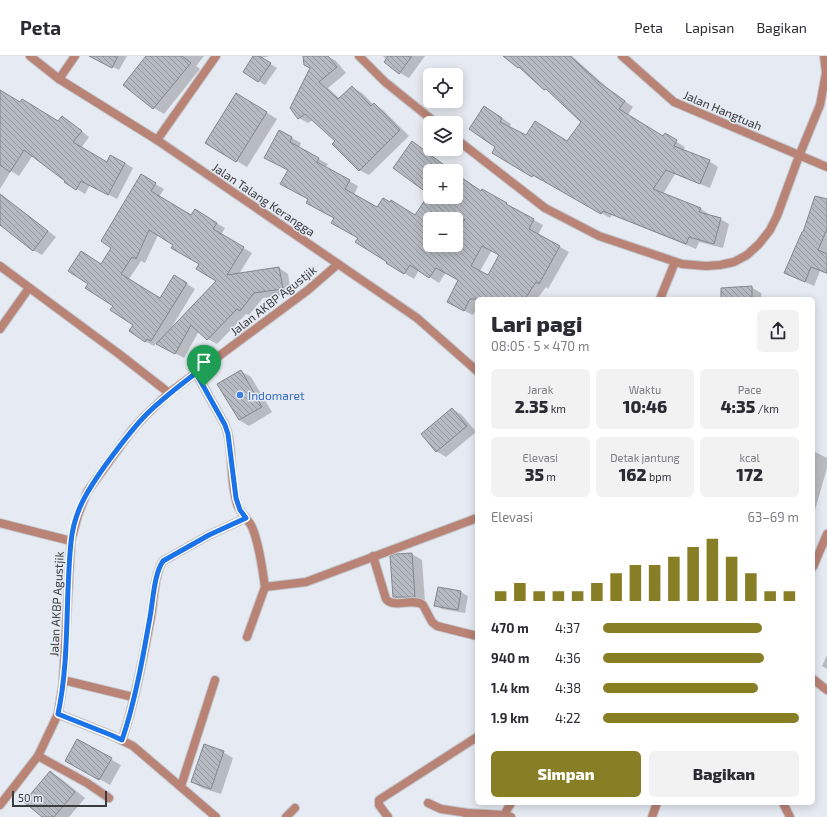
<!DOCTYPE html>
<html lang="id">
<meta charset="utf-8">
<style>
body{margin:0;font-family:"Exo 2",sans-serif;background:#f2f2f3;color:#2b2b33;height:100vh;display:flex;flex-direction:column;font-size:15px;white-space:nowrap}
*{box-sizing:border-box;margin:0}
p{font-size:13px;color:#7c7c81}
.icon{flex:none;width:22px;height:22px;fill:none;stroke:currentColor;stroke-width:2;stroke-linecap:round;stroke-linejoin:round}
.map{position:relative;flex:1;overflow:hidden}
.drawer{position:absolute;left:475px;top:241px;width:340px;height:508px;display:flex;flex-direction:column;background:#fff;border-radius:6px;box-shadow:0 2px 10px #0003}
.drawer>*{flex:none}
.controls{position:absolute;left:423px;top:12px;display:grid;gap:8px}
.controls a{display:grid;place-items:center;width:40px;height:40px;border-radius:6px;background:#fff;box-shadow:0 2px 10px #0003;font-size:20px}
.scale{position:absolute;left:12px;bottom:10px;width:95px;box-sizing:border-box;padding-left:4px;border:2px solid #393b3e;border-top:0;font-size:11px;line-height:14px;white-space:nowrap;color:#393b3e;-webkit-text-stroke:3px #e6eaf2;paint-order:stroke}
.pin{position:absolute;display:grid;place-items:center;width:34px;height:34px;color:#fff;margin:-41px -17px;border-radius:50% 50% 50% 0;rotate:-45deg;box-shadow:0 0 4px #0007}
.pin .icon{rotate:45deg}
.round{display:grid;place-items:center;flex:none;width:42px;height:42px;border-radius:6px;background:#f2f2f3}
.headline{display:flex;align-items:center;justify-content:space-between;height:68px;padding:0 16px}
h1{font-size:22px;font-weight:800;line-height:30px}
.stats{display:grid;grid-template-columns:repeat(3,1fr);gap:6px;height:68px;padding:4px 16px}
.stats div{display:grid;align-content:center;border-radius:6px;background:#f2f2f3;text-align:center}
.stats b{font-size:17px;font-weight:800}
.stats small{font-size:11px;font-weight:400}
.stats p{font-size:11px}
.chart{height:112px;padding:8px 16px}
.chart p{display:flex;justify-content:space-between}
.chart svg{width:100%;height:72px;margin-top:4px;stroke:#877e25;stroke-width:6}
.cta{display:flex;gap:8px;margin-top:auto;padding:8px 16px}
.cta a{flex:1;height:46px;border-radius:6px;background:#877e25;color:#fff;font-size:16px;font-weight:800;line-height:46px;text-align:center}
.cta a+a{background:#f2f2f3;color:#2b2b33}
ul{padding:0 16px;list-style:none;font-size:13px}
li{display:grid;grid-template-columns:64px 48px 1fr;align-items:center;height:30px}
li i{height:10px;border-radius:5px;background:#877e25}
header{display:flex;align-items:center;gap:24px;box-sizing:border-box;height:56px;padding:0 20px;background:#fff;border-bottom:1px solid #e1e1e2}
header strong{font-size:19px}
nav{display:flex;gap:22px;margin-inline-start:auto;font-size:14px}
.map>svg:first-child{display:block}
</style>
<header>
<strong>Peta</strong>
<nav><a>Peta</a><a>Lapisan</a><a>Bagikan</a></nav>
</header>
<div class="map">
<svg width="827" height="761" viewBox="0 0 827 761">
<defs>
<pattern id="building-back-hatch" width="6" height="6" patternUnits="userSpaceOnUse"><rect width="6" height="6" fill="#b6bac2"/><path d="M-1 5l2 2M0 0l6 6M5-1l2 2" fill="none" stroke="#95989f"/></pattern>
</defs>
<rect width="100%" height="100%" fill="#e6eaf2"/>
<g fill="#0003" fill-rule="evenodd">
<path d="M97 0H127L119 14 103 6Z"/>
<path d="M148 0H204L196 10 200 13 164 58 154 52 124 29Z"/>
<path d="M254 0H270L261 2 277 12 265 29 244 16Z"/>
<path d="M304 0H327L336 5 346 17 328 32 340 43 352 31 362 37 373 48 383 54 409 80 369 119 359 114 337 85 313 64 308 67 299 62 312 12Z"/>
<path d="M383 0H425L409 22 400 17Z"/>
<path d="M504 0H572L610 34 633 51 628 59 664 81 665 79 685 91 683 95 709 105 718 111 710 132 675 118 663 138 701 153 710 159 709 160 720 163 729 168 723 192 699 186 696 193 612 159 610 162 543 123 542 125 493 97 496 90 494 57 511 68 509 71 526 80 567 86 583 65 552 37 545 33 524 14Z"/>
<path d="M0 35 20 47 58 66 62 61 70 66 89 81 81 92 107 107H125L133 112 117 143 90 129 85 138 65 126 66 125 33 99 19 120 11 115 0 133Z"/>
<path d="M246 44 277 63 247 111 206 87Z"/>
<path d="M279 75 301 87 299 92 328 108 325 112 358 130 354 139 378 153 415 160 430 139V141H456V117L505 153 507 148 516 153 515 154 543 169 538 179 569 196 548 233 546 231 537 243H477V253L473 259 457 251 460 224 446 216 439 227 419 214 414 223 388 207 389 205 309 143 289 114ZM430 163H456V189H430ZM492 194 500 199 489 220 480 215Z"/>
<path d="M413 87 454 115H430V138Z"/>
<path d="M141 120 164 133 159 141 191 160 195 155 225 172 221 179 252 197 239 218 279 212 288 218 291 238 263 242 249 259 246 258 217 288 208 283 199 275 184 302 156 287 154 290 145 285 135 268 114 250 101 209 112 192ZM158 179 201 208 218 224 170 274 195 233 175 221 160 243 129 223 141 205 145 207Z"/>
<path d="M0 138 56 181 42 199 33 194 0 168Z"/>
<path d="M827 145V218L820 215 814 230 785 217Z"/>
<path d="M751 231 761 237 762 243H722Z"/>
<path d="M241 315 251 321 272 356 249 370 239 364Z"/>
<path d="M452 353 462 359 476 376 446 401 436 395Z"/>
<path d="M813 395 827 402V412L815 454 813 453Z"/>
<path d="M412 498 422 504 425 546 404 547 394 541Z"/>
<path d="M438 533 461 536 468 540 465 557 442 553 435 549Z"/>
<path d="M827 599V613L822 610Z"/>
<path d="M77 684 121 709 110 729 66 704Z"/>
<path d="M223 696 233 702 221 738 202 732 192 726Z"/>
<path d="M50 716 60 722 85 742 69 761H43Z"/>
</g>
<g fill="url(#building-back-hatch)" stroke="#83878e" fill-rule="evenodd">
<path d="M89 0H118L112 12Z"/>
<path d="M146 0H182L191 7 153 53 123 29Z"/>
<path d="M253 0H259L271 7 258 26 243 16Z"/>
<path d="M303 0H328L337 11 319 26 338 43 352 30 371 50 374 47 400 74 359 115 332 88 335 85 305 58 298 63 290 52 310 12 304 9Z"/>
<path d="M388 0H412L399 18 384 6Z"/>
<path d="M503 0H570L600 27 625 45 619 53 663 80 665 77 677 84 674 90 710 104 700 128 666 114 653 133 701 152 699 156 721 162 714 188 689 181 686 188 603 155 601 158 533 119 532 121 492 97 495 91 469 73 484 50 502 62 500 66 526 79 535 65 567 85 581 66 546 33 544 34 519 11 518 12Z"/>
<path d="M0 34 20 46 22 43 58 65 62 60 82 75 73 86 107 106 110 99 125 107 108 139 81 125 76 134 64 126 65 125 24 94 10 116 0 109Z"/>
<path d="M236 37 267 56 236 106 205 87Z"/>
<path d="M279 74 292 81 290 86 319 102 317 106 350 124 345 133 377 151 383 142 390 146 391 144 415 159 427 141H456V118L481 135 482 133 507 147 506 148 534 163 529 173 560 190 539 228 536 226 525 243H470L464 255 447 246 458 224 436 212 429 222 410 209 404 218 386 207 387 206 355 186 358 182 331 167 334 162 306 147 308 143 280 128 288 114 264 102ZM430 163H465L456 178V189H430ZM482 190 499 199 488 219 471 210Z"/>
<path d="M412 85 452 115H430V139L393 112Z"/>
<path d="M141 118 156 127 151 135 191 159 195 153 217 167 213 173 244 191 227 219 279 211 283 233 254 237 240 255 237 253 207 284 191 269 175 298 156 288 216 225 196 213 199 208 171 192 173 189 149 174 136 203 132 201 121 218 160 242 174 219 187 227 151 285 147 283 145 286 129 275 133 269 110 254 113 250 85 232 88 228 68 215 81 195 101 208 111 192 101 185Z"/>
<path d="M0 138 48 175 33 195 0 169Z"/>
<path d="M815 140 827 143V173L818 194 827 198V217L811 211 805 226 784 217 802 176H803Z"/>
<path d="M752 230V243H721V232Z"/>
<path d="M241 314 262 351 239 364 217 328Z"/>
<path d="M452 352 467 370 436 396 421 378Z"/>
<path d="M412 497 415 541H393L390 500 395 498Z"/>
<path d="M438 531 461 535 458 554 434 550Z"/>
<path d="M77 683 112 702 99 724 65 705Z"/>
<path d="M204 688 224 695 211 733 191 726Z"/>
<path d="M50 715 75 736 54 761H42L24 746Z"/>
</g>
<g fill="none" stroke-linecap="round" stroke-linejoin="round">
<g stroke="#c3c7ce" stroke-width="10">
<g id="minor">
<path d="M359 0 385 26 436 67"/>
<path d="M622 0 674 46 827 111"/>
<path d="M59 23 75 0"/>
<path d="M456 83 545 152 599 180 682 208 706 210 720 209 734 206 747 199 759 188 770 174 777 160 799 100 820 49 826 17 824 0"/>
<path d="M157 84 216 0"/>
<path d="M0 210 119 298 169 337"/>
<path d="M660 243 675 206"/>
<path d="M0 273 29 232"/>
<path d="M196 317 225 369 228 378C233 401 230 426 237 448 240 457 248 463 252 471 260 490 262 512 265 531"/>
<path d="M0 467 71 485"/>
<path d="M373 500 386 543C393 553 412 541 423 549L432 566 437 570 477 580"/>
<path d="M247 581 265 531 306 526 477 462"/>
<path d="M63 624 133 641"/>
<path d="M58 658 111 679 133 690 216 761"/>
<path d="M122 684C135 645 143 602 151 561 154 545 154 518 163 505L209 479 246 462"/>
<path d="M38 700 87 727 109 742"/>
<path d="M181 730 215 624"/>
<path d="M428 747 441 753 468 757"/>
<path d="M783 747 790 761"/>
<path d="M504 759 511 747"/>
<path d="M286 761 295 752"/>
<path d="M388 761 379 749V744L477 681"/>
<path d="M467 761 468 757 504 759 511 761"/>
<path d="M652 761 657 747"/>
</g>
</g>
<g stroke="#c3c7ce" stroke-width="10">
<g id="tertiary">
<path d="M30 0 59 23 157 84 417 262 477 315"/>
<path d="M813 511 827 478"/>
<path d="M813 623 827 634"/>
<path d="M0 749 38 700 58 658 63 627 71 485 78 459 87 436 132 374 144 361 169 337 308 234 338 208"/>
</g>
</g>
<use href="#minor" stroke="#b98376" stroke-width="8"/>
<use href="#tertiary" stroke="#b98376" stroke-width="8"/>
</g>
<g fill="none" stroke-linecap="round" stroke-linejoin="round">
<g stroke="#fff" stroke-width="8">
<path id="route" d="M196 317 225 369 228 378 236 442 240 454 246 462 209 479 163 505C154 518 153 545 150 561 143 601 135 646 122 684L111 679 58 658C70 602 65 543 71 486 74 454 89 432 107 407 118 392 130 376 143 362 159 345 178 331 196 317Z"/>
</g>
<use href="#route" stroke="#1a73e8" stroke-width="5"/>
</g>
<circle fill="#3f7fe0" stroke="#e6eaf2" stroke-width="1.5" cx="240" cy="339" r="4"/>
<g text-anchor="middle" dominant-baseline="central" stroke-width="3" stroke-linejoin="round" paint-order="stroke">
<g font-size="12" fill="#393b3e" stroke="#e6eaf2">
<text transform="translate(723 54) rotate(23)">Jalan Hangtuah</text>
<text transform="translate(264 143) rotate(34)">Jalan Talang Kerangga</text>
<text transform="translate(273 244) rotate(-38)">Jalan AKBP Agustjik</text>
<text transform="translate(56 548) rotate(-87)">Jalan AKBP Agustjik</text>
</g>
<g font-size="12" fill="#366cbe" stroke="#e6eaf2" text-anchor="start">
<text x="248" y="339">Indomaret</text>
</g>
</g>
</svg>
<div class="controls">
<a><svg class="icon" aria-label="locate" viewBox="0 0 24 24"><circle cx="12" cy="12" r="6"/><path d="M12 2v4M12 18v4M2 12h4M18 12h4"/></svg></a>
<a><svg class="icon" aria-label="layers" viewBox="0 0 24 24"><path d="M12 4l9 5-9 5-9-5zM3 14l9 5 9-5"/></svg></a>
<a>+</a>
<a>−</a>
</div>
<div class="scale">50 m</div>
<div class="pin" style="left:204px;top:330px;background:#1e9e55"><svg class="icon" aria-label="arrive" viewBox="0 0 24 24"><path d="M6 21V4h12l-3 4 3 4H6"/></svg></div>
<section class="drawer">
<div class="headline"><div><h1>Lari pagi</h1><p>08:05 · 5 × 470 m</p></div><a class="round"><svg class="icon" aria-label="share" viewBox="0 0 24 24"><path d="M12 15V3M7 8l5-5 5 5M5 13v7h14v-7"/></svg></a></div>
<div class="stats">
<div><p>Jarak</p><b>2.35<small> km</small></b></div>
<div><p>Waktu</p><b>10:46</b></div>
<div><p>Pace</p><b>4:35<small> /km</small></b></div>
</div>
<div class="stats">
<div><p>Elevasi</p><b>35<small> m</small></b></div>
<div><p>Detak jantung</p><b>162<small> bpm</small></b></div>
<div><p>kcal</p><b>172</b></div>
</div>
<div class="chart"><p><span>Elevasi</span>63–69 m</p>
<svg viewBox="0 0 160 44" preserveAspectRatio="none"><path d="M5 44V38M15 44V33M25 44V38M35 44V38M45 44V38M55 44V33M65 44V27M75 44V22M85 44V22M95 44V17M105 44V11M115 44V6M125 44V17M135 44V27M145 44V38M155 44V38"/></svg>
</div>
<ul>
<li><b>470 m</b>4:37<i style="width:81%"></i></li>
<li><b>940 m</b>4:36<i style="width:82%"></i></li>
<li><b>1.4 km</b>4:38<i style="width:79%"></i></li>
<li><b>1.9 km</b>4:22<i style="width:100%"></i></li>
</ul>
<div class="cta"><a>Simpan</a><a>Bagikan</a></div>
</section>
</div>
